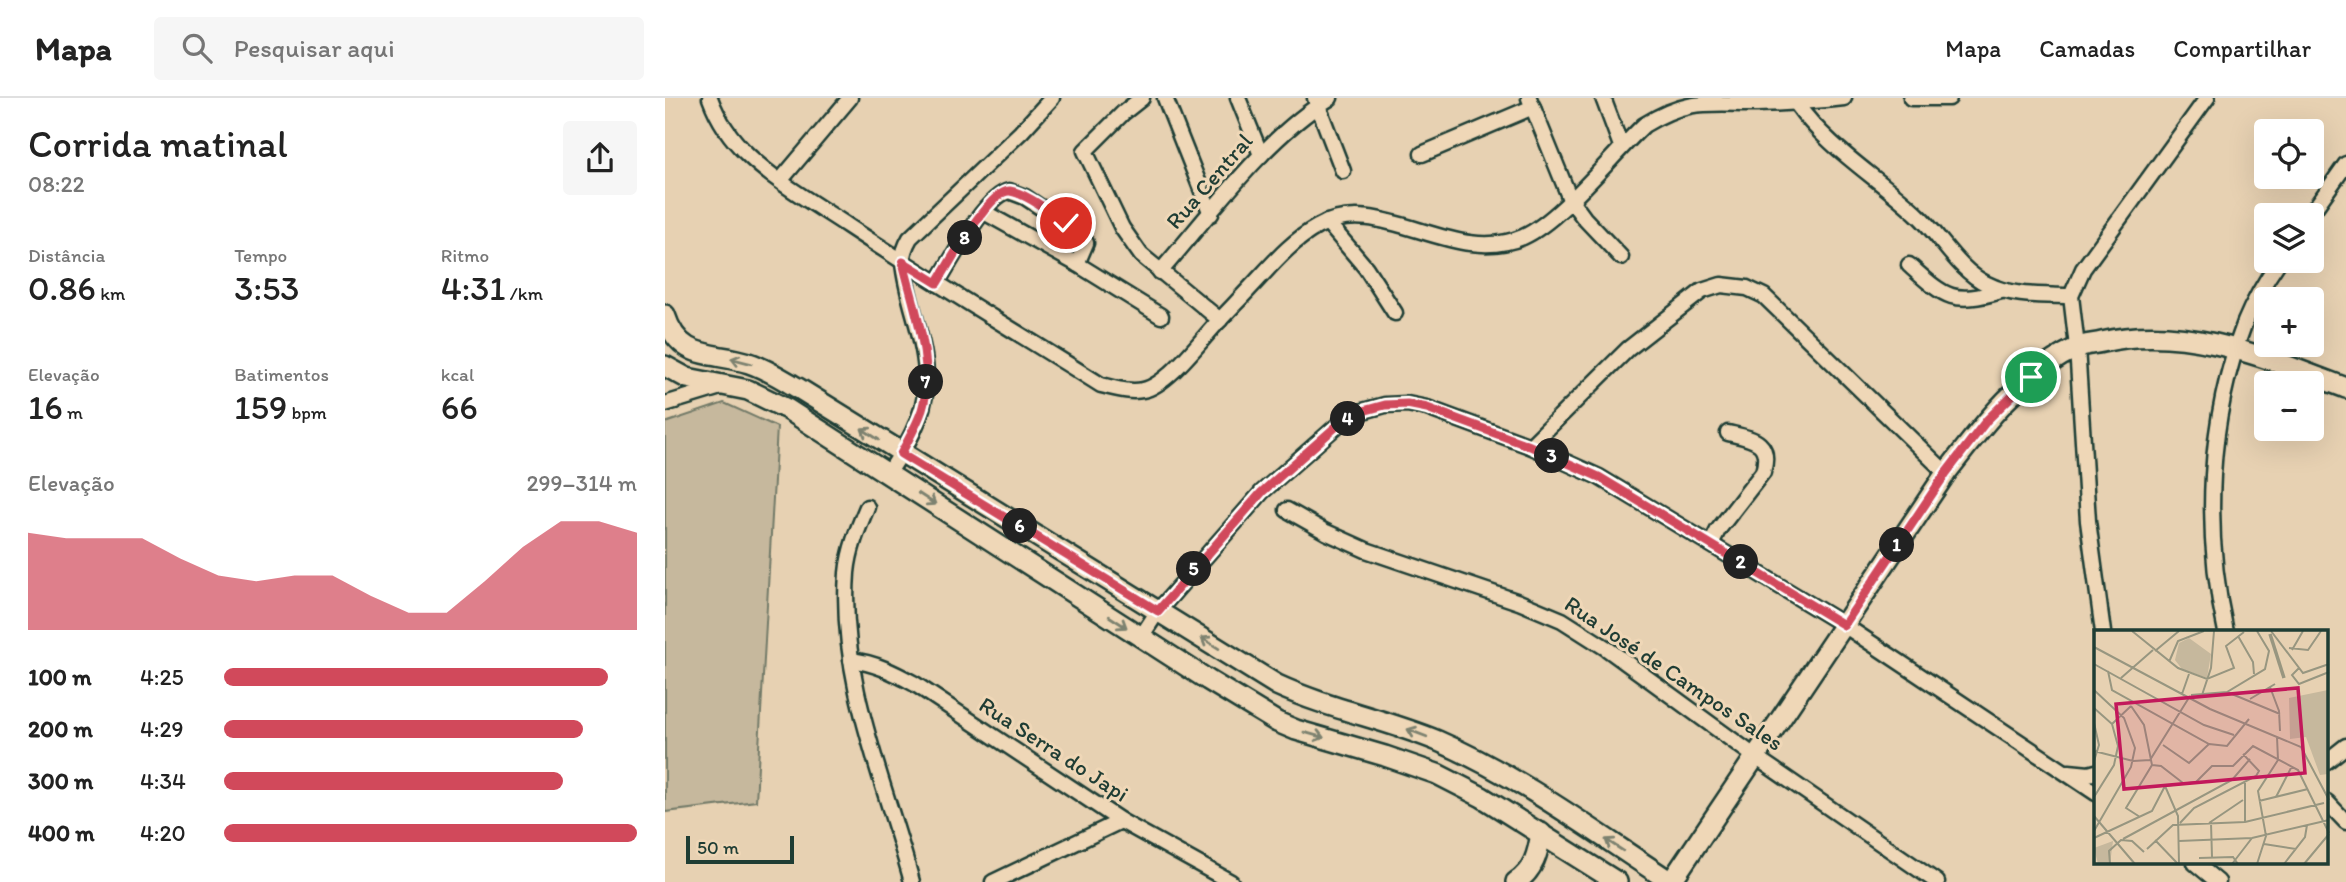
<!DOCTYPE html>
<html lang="pt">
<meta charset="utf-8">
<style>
body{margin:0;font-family:Itim,sans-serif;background:#f6f6f6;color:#222;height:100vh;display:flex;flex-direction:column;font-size:26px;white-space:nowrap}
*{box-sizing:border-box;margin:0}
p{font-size:23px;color:#767676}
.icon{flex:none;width:38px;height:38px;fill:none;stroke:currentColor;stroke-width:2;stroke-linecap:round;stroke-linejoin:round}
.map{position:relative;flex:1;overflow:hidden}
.details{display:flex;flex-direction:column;background:#fff;width:665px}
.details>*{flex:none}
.tools{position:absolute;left:1589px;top:21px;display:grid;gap:14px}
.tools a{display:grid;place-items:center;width:70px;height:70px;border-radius:7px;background:#fff;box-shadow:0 7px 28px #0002;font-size:35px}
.scale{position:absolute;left:21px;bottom:18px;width:108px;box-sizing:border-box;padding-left:7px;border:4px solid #1f3d34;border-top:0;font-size:19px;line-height:24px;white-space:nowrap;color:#1f3d34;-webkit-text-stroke:5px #efd7b7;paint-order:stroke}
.pin{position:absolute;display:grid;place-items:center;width:60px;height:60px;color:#fff;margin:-30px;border:4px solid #fff;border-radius:50%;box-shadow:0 2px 7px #0007}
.km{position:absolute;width:35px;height:35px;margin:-18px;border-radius:50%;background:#222;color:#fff;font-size:19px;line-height:35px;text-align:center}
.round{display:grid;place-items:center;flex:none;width:74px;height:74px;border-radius:7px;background:#f6f6f6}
.overview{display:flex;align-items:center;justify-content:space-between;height:119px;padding:0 28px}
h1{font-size:38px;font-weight:600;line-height:52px}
.stats{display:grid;grid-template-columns:repeat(3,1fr);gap:10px;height:119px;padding:7px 28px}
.stats div{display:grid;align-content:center}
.stats b{font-size:35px;font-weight:600}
.stats small{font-size:19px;font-weight:400}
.stats p{font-size:19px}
.chart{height:196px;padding:14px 28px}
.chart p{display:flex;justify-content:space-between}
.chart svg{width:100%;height:126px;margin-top:7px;fill:#d1495b;opacity:.7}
ul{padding:0 28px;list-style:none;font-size:23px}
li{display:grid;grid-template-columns:112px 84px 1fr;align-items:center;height:52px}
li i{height:18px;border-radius:9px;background:#d1495b}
header{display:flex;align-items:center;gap:42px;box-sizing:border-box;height:98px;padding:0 35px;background:#fff;border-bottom:2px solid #e0e0e0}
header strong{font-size:33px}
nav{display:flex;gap:38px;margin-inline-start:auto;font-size:24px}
.search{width:490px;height:63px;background:#f6f6f6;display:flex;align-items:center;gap:18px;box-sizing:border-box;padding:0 24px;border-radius:7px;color:#767676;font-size:26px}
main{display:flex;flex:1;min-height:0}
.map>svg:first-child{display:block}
</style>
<header>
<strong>Mapa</strong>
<div class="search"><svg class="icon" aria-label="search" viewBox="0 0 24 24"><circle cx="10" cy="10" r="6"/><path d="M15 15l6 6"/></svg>Pesquisar aqui</div>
<nav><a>Mapa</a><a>Camadas</a><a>Compartilhar</a></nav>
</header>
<main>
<section class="details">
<div class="overview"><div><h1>Corrida matinal</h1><p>08:22</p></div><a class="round"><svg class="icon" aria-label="share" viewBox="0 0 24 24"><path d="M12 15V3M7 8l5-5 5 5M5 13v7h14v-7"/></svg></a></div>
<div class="stats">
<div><p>Distância</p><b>0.86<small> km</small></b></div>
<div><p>Tempo</p><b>3:53</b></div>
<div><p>Ritmo</p><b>4:31<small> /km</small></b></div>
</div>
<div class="stats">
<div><p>Elevação</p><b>16<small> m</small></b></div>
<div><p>Batimentos</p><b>159<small> bpm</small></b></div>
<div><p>kcal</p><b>66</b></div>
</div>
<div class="chart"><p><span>Elevação</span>299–314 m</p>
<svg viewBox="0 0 160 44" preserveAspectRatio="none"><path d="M0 44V10L10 12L20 12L30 12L40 19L50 25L60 27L70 25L80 25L90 32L100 38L110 38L120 27L130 15L140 6L150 6L160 10V44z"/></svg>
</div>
<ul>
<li><b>100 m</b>4:25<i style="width:93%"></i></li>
<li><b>200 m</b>4:29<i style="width:87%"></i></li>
<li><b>300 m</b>4:34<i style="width:82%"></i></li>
<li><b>400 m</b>4:20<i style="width:100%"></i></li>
</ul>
</section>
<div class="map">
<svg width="1681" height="784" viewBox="0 0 1681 784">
<rect width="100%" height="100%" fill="#e7d1b2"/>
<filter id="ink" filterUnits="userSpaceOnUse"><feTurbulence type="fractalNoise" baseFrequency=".0143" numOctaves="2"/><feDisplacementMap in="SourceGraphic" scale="14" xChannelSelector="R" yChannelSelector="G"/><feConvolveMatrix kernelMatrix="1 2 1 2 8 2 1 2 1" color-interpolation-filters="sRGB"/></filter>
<g filter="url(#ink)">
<path fill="#c6b89d" stroke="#727a68" stroke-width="2" d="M59 305 112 329 91 703 0 714V325Z"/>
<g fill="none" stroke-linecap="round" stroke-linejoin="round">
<g stroke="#1f3d34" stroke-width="19">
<g id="minor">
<path d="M45 0C53 22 66 41 83 57 112 85 150 106 183 128 266 183 352 234 436 287 450 290 464 295 478 292 503 287 535 243 552 225 563 213 574 202 585 190 606 168 625 144 652 129 716 93 787 169 858 139 895 123 948 56 979 27 1023 0 1043 6 1092 6 1121 6 1150 3 1179 0"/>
<path d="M477 0 458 15 420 53 457 130 476 157 555 222"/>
<path d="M500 0 546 116"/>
<path d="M573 0 596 57"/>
<path d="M650 0 678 73"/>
<path d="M864 0 905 101 919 120 956 159"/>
<path d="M938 0 956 48"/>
<path d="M1246 0H1284"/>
<path d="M1131 5C1163 51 1213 79 1254 118 1276 139 1293 172 1322 186 1347 199 1378 197 1406 198"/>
<path d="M757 56 868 9"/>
<path d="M115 83 185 0"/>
<path d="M319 114 412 166 496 218"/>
<path d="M1645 117 1681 66"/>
<path d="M662 124 701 170 730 215"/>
<path d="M1244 167C1281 200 1287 207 1336 193"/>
<path d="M495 174C545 117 600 39 665 0"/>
<path d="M272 185C286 163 320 98 344 93L360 99 417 137 421 145 412 166"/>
<path d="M0 306 59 288"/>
<path d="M865 348 963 251 1037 193 1056 187 1082 190 1099 198 1281 375"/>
<path d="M223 376C240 350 260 319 261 287 263 245 242 206 238 165 237 156 241 147 245 140L356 34 387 0"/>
<path d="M202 409C193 430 184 452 182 475 174 583 220 683 247 784"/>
<path d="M622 412 661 434 701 452 854 504 897 522 941 550 1092 660 1272 784"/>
<path d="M1046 446 1053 432 1098 374C1107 343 1088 341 1063 335"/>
<path d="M1438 534 1423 423 1412 249 1406 198 1418 171 1542 0"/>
<path d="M1561 534C1538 432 1543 321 1580 224 1589 202 1601 182 1614 163"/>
<path d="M476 539 493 513 597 394 674 326 698 313 720 307 742 306 762 310 865 348 934 379 1179 527 1431 695"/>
<path d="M186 562C210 565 228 574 250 586L456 723 566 784"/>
<path d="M1662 663 1681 648"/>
<path d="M1404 674 1424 676 1431 674"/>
<path d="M1662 704 1681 724"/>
<path d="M1530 765 1553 784"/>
<path d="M328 784 456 723"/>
</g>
</g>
<g stroke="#1f3d34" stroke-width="24">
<g id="major">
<path d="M0 217C15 264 47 253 84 265 102 271 117 281 133 290L612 587C664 611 720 621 773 643 856 679 931 735 1006 784"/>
<path d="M0 268 22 280 83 292 122 311 543 582 612 624 631 632 720 658 772 676 817 699 952 784"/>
<path d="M851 784C869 772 873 755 876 735"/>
<path d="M1006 784 1281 375C1317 328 1356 276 1411 250 1419 246 1429 246 1437 244 1521 224 1604 261 1681 290"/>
</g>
</g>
<use href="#minor" stroke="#efd7b7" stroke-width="14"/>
<use href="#major" stroke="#efd7b7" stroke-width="19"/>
</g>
<defs><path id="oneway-shaft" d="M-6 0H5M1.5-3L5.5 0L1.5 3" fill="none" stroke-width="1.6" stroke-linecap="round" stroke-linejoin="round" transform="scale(1.75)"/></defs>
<g stroke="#7d826f">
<use href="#oneway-shaft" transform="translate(76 263) rotate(-165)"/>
<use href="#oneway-shaft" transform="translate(205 336) rotate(-147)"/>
<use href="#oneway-shaft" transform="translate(262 401) rotate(33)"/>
<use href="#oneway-shaft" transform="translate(453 524) rotate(33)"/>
<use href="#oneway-shaft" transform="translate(545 545) rotate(-148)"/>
<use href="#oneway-shaft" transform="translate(752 635) rotate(-159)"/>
<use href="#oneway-shaft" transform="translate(649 637) rotate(16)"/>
<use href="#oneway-shaft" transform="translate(949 747) rotate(-147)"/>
</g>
</g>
<g fill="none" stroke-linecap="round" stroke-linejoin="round" filter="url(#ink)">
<g stroke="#fff" stroke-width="14">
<path id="route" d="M401 125C387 116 361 95 345 93 324 91 283 168 272 185L238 164C248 207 271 268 257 312 252 327 243 342 236 356L493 513 597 394 674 326 698 313 720 307 742 306 762 310 865 348 934 379 1179 527 1281 375 1322 322 1366 279"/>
</g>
<use href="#route" stroke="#d1495b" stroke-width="9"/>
</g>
<g text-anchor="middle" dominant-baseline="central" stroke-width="6" stroke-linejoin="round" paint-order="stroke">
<g font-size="23" fill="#1f3d34" stroke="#efd7b7">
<text transform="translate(544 83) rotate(-49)">Rua Central</text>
<text transform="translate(1009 575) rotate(34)">Rua José de Campos Sales</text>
<text transform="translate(389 651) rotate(33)">Rua Serra do Japi</text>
</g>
</g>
<g transform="translate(1429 532)">
<rect width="234" height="234" fill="#e7d1b2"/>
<path d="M95 8 117 24 113 48 88 39 81 30 85 13ZM234 60V144L226 145 212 107 196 109 195 68ZM19 211 16 234H4L0 218Z" fill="#c6b89d"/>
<path fill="none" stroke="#989680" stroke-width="3.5" d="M176 4 190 48"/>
<path fill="none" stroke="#979680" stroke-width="2" d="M38 1 84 38 113 49 140 38 132 16 150 2M177 1 209 43 235 34M144 6 159 32 160 44M0 17 116 79 207 117 235 170M195 18 214 20 227 1M198 20 209 1M61 21 85 1M75 32 84 11 110 1M0 34 110 95 140 105M205 38 198 45 205 54 235 42M14 41 18 60 115 114 133 116 155 89M27 48 59 20M176 57 185 81 186 101M0 60 30 88 41 118 37 137 0 201M133 62 186 84M88 64 95 44M97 65 133 62 171 39 175 21 163 1M108 65 117 38 120 1M156 69 181 54M37 76 50 95 58 135 32 178 46 187M0 78 18 94 24 116 20 135 0 167M0 93 5 115 0 131M18 94 37 76M69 115 95 133 115 114M0 121 39 131 56 130 96 66M58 135 67 136 89 153M71 156 84 186 85 234M182 167 198 136M165 171 214 159M0 186 41 234M151 192V153M86 193 100 178 162 146 165 141 149 124M115 193 149 170M117 193 118 227M0 208 58 181 71 156 102 152 118 136H139L159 116 204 140 235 203M29 209 138 150 156 129M61 210 84 234M85 211 158 208 235 190M170 214 202 219M53 219 79 195 151 192 230 173M105 228 139 227 144 234M16 234 15 221 27 210 38 211 50 222M138 234 158 208M163 234 172 206 164 161 184 130 183 107M190 234 211 207 213 195M210 234 235 204"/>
<path fill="#c2185b" fill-opacity="0.15" stroke="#c2185b" stroke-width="3.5" d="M204 58 211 143 30 159 22 74Z"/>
<rect width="234" height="234" fill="none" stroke="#1f3d34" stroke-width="3.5"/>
</g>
</svg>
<div class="tools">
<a><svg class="icon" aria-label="locate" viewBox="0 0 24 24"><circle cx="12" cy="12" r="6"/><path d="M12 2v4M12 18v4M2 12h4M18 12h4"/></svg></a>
<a><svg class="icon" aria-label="layers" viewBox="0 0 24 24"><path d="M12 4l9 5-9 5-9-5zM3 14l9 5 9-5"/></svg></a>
<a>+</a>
<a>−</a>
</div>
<div class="scale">50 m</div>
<div class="pin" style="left:1366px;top:279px;background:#1e9e55"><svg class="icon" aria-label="arrive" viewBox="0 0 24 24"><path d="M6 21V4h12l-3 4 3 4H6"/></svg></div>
<div class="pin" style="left:401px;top:125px;background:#d93025"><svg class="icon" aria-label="check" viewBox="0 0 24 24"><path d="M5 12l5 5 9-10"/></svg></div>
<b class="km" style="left:1232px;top:447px">1</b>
<b class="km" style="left:1076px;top:464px">2</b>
<b class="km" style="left:887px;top:358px">3</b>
<b class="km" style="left:683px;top:321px">4</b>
<b class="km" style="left:529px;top:471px">5</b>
<b class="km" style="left:355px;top:428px">6</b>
<b class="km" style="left:261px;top:284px">7</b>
<b class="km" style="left:300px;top:140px">8</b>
</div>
</main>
